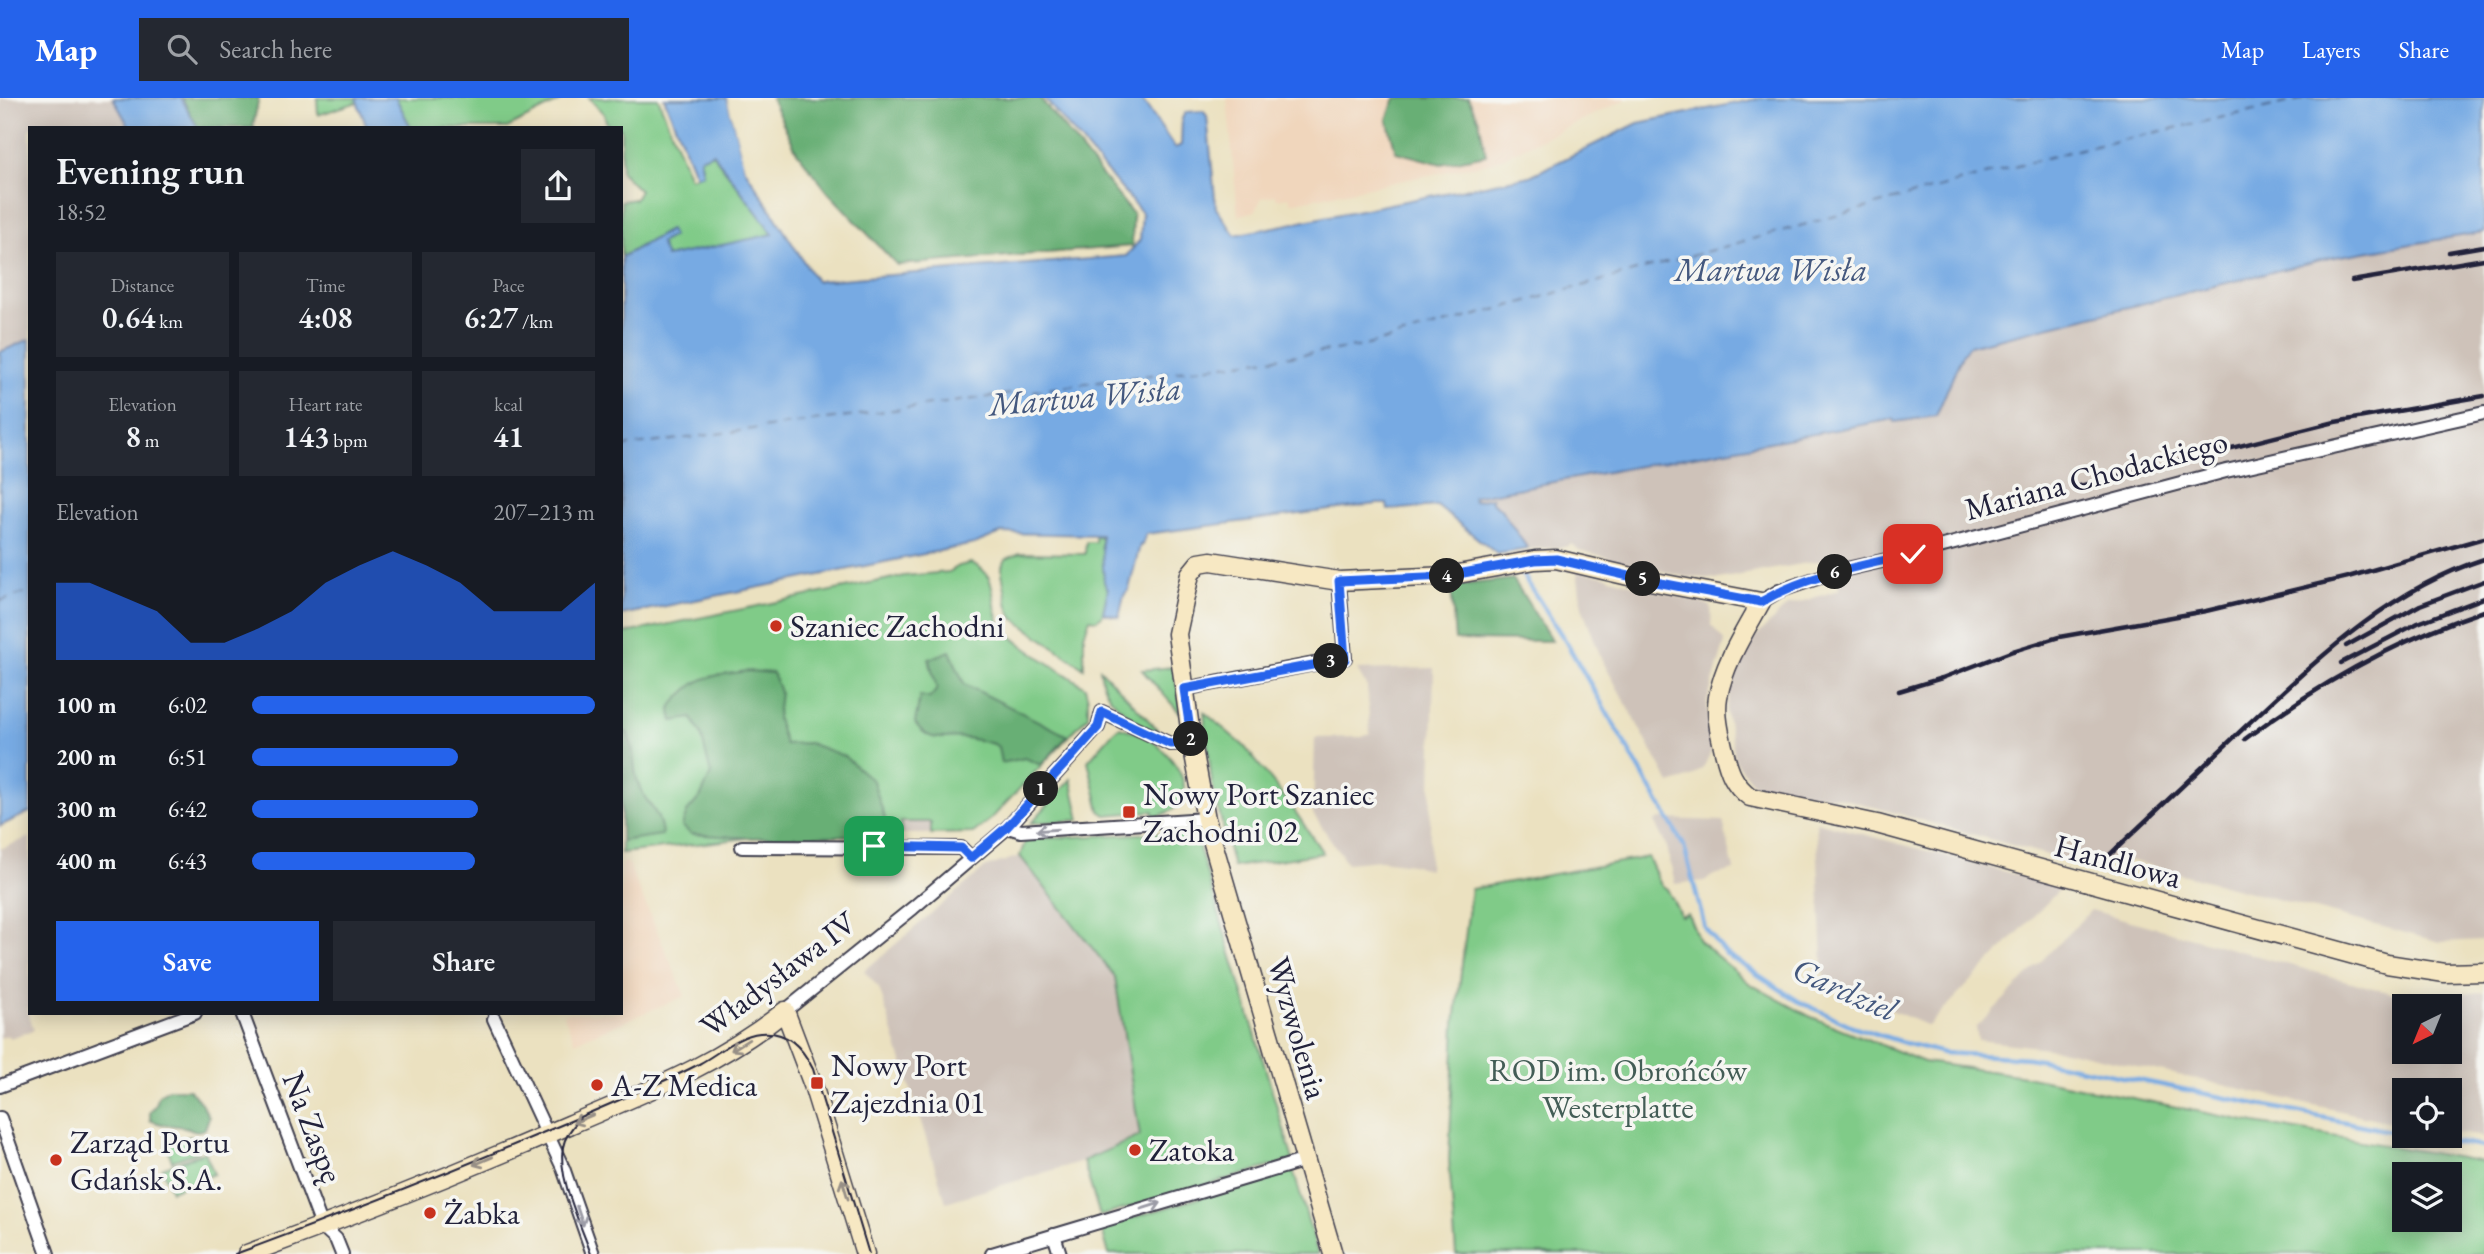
<!DOCTYPE html>
<meta charset="utf-8">
<style>
body{margin:0;font-family:"EB Garamond",serif;background:#242831;color:#f1f3f6;height:100vh;display:flex;flex-direction:column;font-size:26px;white-space:nowrap}
*{box-sizing:border-box;margin:0}
p{font-size:23px;color:#9ea1a6}
.icon{flex:none;width:38px;height:38px;fill:none;stroke:currentColor;stroke-width:2;stroke-linecap:round;stroke-linejoin:round}
.map{position:relative;flex:1;overflow:hidden}
.panel{position:absolute;left:28px;top:28px;width:595px;height:889px;display:flex;flex-direction:column;background:#171b24;border-radius:0px;box-shadow:0 4px 18px #0003}
.panel>*{flex:none}
.needle{width:46px;rotate:223deg}
.tools{position:absolute;left:2392px;top:896px;display:grid;gap:14px}
.tools a{display:grid;place-items:center;width:70px;height:70px;border-radius:0px;background:#171b24;box-shadow:0 4px 18px #0003;font-size:35px}
.pin{position:absolute;display:grid;place-items:center;width:60px;height:60px;color:#fff;margin:-30px;border-radius:14px;box-shadow:0 4px 10px #0006}
.km{position:absolute;width:35px;height:35px;margin:-18px;border-radius:50%;background:#222;color:#fff;font-size:19px;line-height:35px;text-align:center}
.round{display:grid;place-items:center;flex:none;width:74px;height:74px;border-radius:0px;background:#242831}
.headline{display:flex;align-items:center;justify-content:space-between;height:119px;padding:0 28px}
h1{font-size:38px;font-weight:600;line-height:52px}
.stats{display:grid;grid-template-columns:repeat(3,1fr);gap:10px;height:119px;padding:7px 28px}
.stats div{display:grid;align-content:center;border-radius:0px;background:#242831;text-align:center}
.stats b{font-size:30px;font-weight:600}
.stats small{font-size:19px;font-weight:400}
.stats p{font-size:19px}
.chart{height:196px;padding:14px 28px}
.chart p{display:flex;justify-content:space-between}
.chart svg{width:100%;height:126px;margin-top:7px;fill:#2563eb;opacity:.7}
.button{display:flex;gap:14px;margin-top:auto;padding:14px 28px}
.button a{flex:1;height:80px;border-radius:0px;background:#2563eb;color:#fff;font-size:28px;font-weight:600;line-height:80px;text-align:center}
.button a+a{background:#242831;color:#f1f3f6}
ul{padding:0 28px;list-style:none;font-size:23px}
li{display:grid;grid-template-columns:112px 84px 1fr;align-items:center;height:52px}
li i{height:18px;border-radius:9px;background:#2563eb}
header{display:flex;align-items:center;gap:42px;box-sizing:border-box;height:98px;padding:0 35px;background:#2563eb;color:#fff}
header strong{font-size:33px}
nav{display:flex;gap:38px;margin-inline-start:auto;font-size:24px}
.search{width:490px;height:63px;background:#242831;display:flex;align-items:center;gap:18px;box-sizing:border-box;padding:0 24px;border-radius:0px;color:#9ea1a6;font-size:26px}
.map>svg:first-child{display:block}
</style>
<header>
<strong>Map</strong>
<div class="search"><svg class="icon" aria-label="search" viewBox="0 0 24 24"><circle cx="10" cy="10" r="6"/><path d="M15 15l6 6"/></svg>Search here</div>
<nav><a>Map</a><a>Layers</a><a>Share</a></nav>
</header>
<div class="map">
<svg width="2484" height="1156" viewBox="0 0 2484 1156">
<rect width="100%" height="100%" fill="#f6f6f2"/>
<filter id="ink" filterUnits="userSpaceOnUse"><feTurbulence type="fractalNoise" baseFrequency=".0143" numOctaves="2"/><feDisplacementMap in="SourceGraphic" scale="14" xChannelSelector="R" yChannelSelector="G"/><feConvolveMatrix kernelMatrix="1 2 1 2 8 2 1 2 1" color-interpolation-filters="sRGB"/></filter>
<filter id="wash" filterUnits="userSpaceOnUse"><feTurbulence type="fractalNoise" baseFrequency=".00686" numOctaves="4" result="noise"/><feDisplacementMap in="SourceGraphic" scale="28" xChannelSelector="R" yChannelSelector="G"/><feGaussianBlur stdDeviation="1.57" result="paint"/><feColorMatrix in="noise" values="0 0 0 0 0 0 0 0 0 0 0 0 0 0 0 0 0 1.4 0 .05"/><feComposite in="paint" operator="in"/></filter>
<g filter="url(#wash)">
<rect width="100%" height="100%" fill="#ebe1c0"/>
<g fill="#f0d6bc">
<path d="M1227 0H1629L1493 64 1291 105 1289 99 1278 101 1275 97 1262 100 1255 113 1238 118Z"/>
<path d="M627 763 685 898 575 944 563 915H621V766Z"/>
</g>
<g fill="#cec2b9" fill-rule="evenodd">
<path d="M0 0H113L130 30H30V241L0 254Z"/>
<path d="M2484 134V842L2440 844 2132 763 2080 766 1838 699 1756 689 1736 664 1726 613 1734 575 1752 543 1787 508 1839 492 1835 460 1719 481 1685 479 1579 452 1571 446 1565 449 1528 451 1500 411 1492 404 1473 403 1472 399 1491 395 1894 321 1896 324 1936 318 1963 255 1969 248 2329 160Z"/>
<path d="M1577 473 1600 477 1711 508 1712 528 1725 544 1707 604 1711 654 1703 670 1692 679 1670 686 1602 562 1582 509Z"/>
<path d="M1434 570 1429 772 1412 766 1380 762 1347 765 1313 716 1315 640 1362 639 1370 636 1367 589 1357 572Z"/>
<path d="M1660 721 1723 723 1734 772 1714 777 1704 783 1675 786 1667 749 1654 724Z"/>
<rect x="901" y="724" width="30" height="12"/>
<path d="M1816 724 1874 739 2062 789 1928 928 1824 883Z"/>
<path d="M30 739V909L27 910 34 932 10 940 9 937 0 940V751Z"/>
<path d="M1020 758 1115 879 1140 1038 1083 1063 946 1104 879 890 864 873 986 769Z"/>
<path d="M2091 812 2395 896 2448 897 2484 894V1039L2450 1034V992H2404V1027L2064 952 1978 942 1976 930ZM2404 908H2450V954H2404Z"/>
</g>
<g fill="#80cb88" stroke="#517662" stroke-width="2" fill-rule="evenodd">
<path d="M317 0H356L358 4 318 17Z"/>
<path d="M396 0H566L507 30H411Z"/>
<path d="M589 0H658L690 80 703 76 700 60 712 55 774 137 665 159 660 144 669 132 621 159V103L635 101 640 93 621 74V30H608L604 16Z"/>
<path d="M1095 439H1101V449L1104 451V484L1108 491 1102 518 1096 522 1090 521 1084 537V570L1013 520 1008 509 1002 475V468L1006 461 1020 455 1085 456 1086 444H1095Z"/>
<path d="M971 465C1000 476 989 501 1000 525 1007 542 1067 576 1085 589L1088 601V618L991 721 973 735 931 736V724H901V736L756 739 621 755V536L904 478 949 474 959 468Z"/>
<path d="M1173 569 1181 610 1179 614 1142 572Z"/>
<path d="M1100 571 1157 631 1159 636C1142 629 1120 612 1109 598 1103 590 1101 580 1100 571Z"/>
<path d="M1204 614 1244 648 1290 706 1323 755 1233 769 1212 686Z"/>
<path d="M1120 629C1130 633 1143 635 1151 642 1180 663 1207 707 1154 719L1153 713 1106 717 1100 713 1088 663 1114 633Z"/>
<path d="M1071 681 1080 722 1031 725Z"/>
<path d="M1160 735 1195 736 1293 1062 1100 1118 1083 1063 1140 1038 1115 879 1020 758 1026 741Z"/>
<path d="M1648 759 1661 787 1667 791 1681 818 1688 816 1699 843 1750 886 1809 918 1924 964 2025 978 2255 1025 2484 1064V1156H1456L1449 1062 1455 925 1471 791ZM2404 1076H2450V1122H2404Z"/>
<path d="M191 1038 197 1054 172 1063 166 1046Z"/>
<path d="M205 1054 214 1076 171 1093 162 1070Z"/>
<path d="M1293 1072 1318 1156H1109L1101 1129Z"/>
</g>
<g fill="#68af74" stroke="#456858" stroke-width="2">
<path d="M182 0H259L253 27 255 30H198Z"/>
<path d="M771 0H1040L1133 116 1132 148 897 167 828 94 797 54Z"/>
<path d="M1395 0H1468L1479 22 1486 57 1441 66 1396 54 1387 21Z"/>
<path d="M1513 481 1552 543 1455 542 1451 488Z"/>
<path d="M950 553 964 586 1068 638 1041 667 1025 660 1001 665 998 649 994 646C984 644 975 641 966 640 944 637 932 648 915 625L920 598 930 600 937 591 929 561Z"/>
<path d="M748 573 773 575 780 594 777 621 785 646 809 645 844 658 873 683 885 720 876 737 748 740 691 736 682 728 687 714 701 698 711 676 701 636 692 620 673 623 670 610C698 576 707 579 748 573Z"/>
<path d="M621 634H627C636 653 632 664 637 682 643 705 660 710 662 737L621 743Z"/>
<path d="M169 991H189L202 1006 209 1019 205 1031C195 1035 193 1031 184 1029 171 1027 162 1028 150 1022V1014L156 1007 159 997Z"/>
</g>
<g fill="#77aae3" stroke="#4c668f" stroke-width="2">
<path d="M113 0H181L198 30H130Z"/>
<path d="M356 0H396L411 30H367Z"/>
<path d="M664 0H727L745 71 816 183 1126 158 1140 142 1142 115 1044 0H1141L1175 50 1181 47 1182 20 1186 14 1203 13 1207 18 1216 110 1235 137 1530 78 1638 25 1761 0H2484V134L2329 160 1969 248 1963 255 1936 318 1895 324 1894 321 1473 399 1474 403 1492 400V404L1500 410 1528 451 1497 456 1437 408 1388 412 1387 406H1377L1146 436 1142 447H1140L1129 491 1124 497 1119 519 1103 515 1108 491 1104 484 1101 437 1001 435 974 446 621 517V159L670 132 673 138 660 145 666 159 773 136 713 55 700 60 703 76 696 78Z"/>
<path d="M30 241V714L0 728V254Z"/>
</g>
<path fill="#ebe1c0" d="M727 0H730L748 71H745Z"/>
<g fill="none" stroke-linecap="round" stroke-linejoin="round">
<g stroke="#77aae3" stroke-width="4.5">
<path d="M1519 471 1566 544 1684 748 1705 830 1725 855 1798 903 1852 928 1905 945 1943 955 2029 960 2404 1036"/>
<path d="M2414 1038 2484 1049"/>
</g>
<g stroke="#44587e" stroke-width="2" stroke-dasharray="9 7" stroke-linecap="butt">
<path d="M621 349 1364 248 2068 54 2309 0"/>
<path d="M0 503 30 493"/>
</g>
</g>
</g>
<g filter="url(#ink)">
<g fill="none" stroke-linecap="round" stroke-linejoin="round">
<g stroke="#403f4f" stroke-width="16">
<g id="street">
<path d="M1761 504 1779 493 1838 473 1913 456 2226 373 2484 315"/>
<path d="M1184 591 1345 560 1339 483"/>
<path d="M1008 729 1021 733 1206 721"/>
<path d="M742 749 961 750 971 760"/>
<path d="M785 913 913 810 1008 729 1098 629 1102 614 1170 646 1192 645"/>
<path d="M242 915 322 1128 336 1141 342 1156"/>
<path d="M494 921 563 1070 593 1156"/>
<path d="M0 988 195 915"/>
<path d="M0 1020 48 1156"/>
<path d="M1054 1137 1060 1156"/>
<path d="M992 1156 1306 1062"/>
</g>
</g>
<g stroke="#403f4f" stroke-width="21">
<g id="secondary">
<path d="M247 1156C356 1116 463 1073 569 1027 648 993 717 967 785 913L813 987 865 1156"/>
<path d="M1333 1156 1206 721 1192 645 1177 536 1190 476 1199 465 1211 463 1339 483 1447 478 1535 462 1556 461 1650 483 1761 504C1745 533 1724 565 1718 599 1715 616 1720 636 1724 653 1729 673 1733 686 1750 699L1877 726 2387 866 2445 875 2484 874"/>
</g>
</g>
<use href="#street" stroke="#fff" stroke-width="12"/>
<use href="#secondary" stroke="#f7e8c3" stroke-width="18"/>
<g stroke="#22223b" stroke-width="2">
<path d="M580 1021C572 1029 565 1038 563 1049 557 1079 581 1127 591 1156"/>
<path d="M235 1156C369 1107 500 1054 631 997 654 987 677 978 699 966 718 956 738 937 760 935 787 932 802 949 813 971L869 1156"/>
</g>
<g stroke="#22223b" stroke-width="4.5">
<path d="M2449 154 2484 148"/>
<path d="M2352 183 2484 161"/>
<path d="M2076 389 2335 324 2484 298"/>
<path d="M2346 548 2420 507 2484 483"/>
<path d="M2341 565 2418 525 2484 500"/>
<path d="M1899 593 1942 580 2013 553 2059 539 2206 513 2348 479 2484 440"/>
<path d="M2245 641C2318 586 2396 542 2484 513"/>
<path d="M2100 766C2149 720 2198 673 2247 627 2319 560 2388 492 2484 461"/>
</g>
</g>
<defs><path id="oneway-shaft" d="M-6 0H5M1.5-3L5.5 0L1.5 3" fill="none" stroke-width="1.6" stroke-linecap="round" stroke-linejoin="round" transform="scale(1.75)"/></defs>
<g stroke="#9c9ca7">
<use href="#oneway-shaft" transform="translate(1047 732) rotate(176)"/>
<use href="#oneway-shaft" transform="translate(1151 1108) rotate(-17)"/>
<use href="#oneway-shaft" transform="translate(580 1118) rotate(71)"/>
</g>
<g stroke="#978f86">
<use href="#oneway-shaft" transform="translate(740 947) rotate(148)"/>
<use href="#oneway-shaft" transform="translate(583 1021) rotate(157)"/>
<use href="#oneway-shaft" transform="translate(483 1063) rotate(157)"/>
<use href="#oneway-shaft" transform="translate(845 1091) rotate(-107)"/>
</g>
</g>
<g fill="none" stroke-linecap="round" stroke-linejoin="round" filter="url(#ink)">
<g stroke="#fff" stroke-width="14">
<path id="route" d="M874 748 961 750 971 760 1007 729 1074 656 1098 629 1102 614 1170 646 1192 645 1184 591 1345 561 1339 483 1447 478 1535 462 1556 461 1650 483 1761 504C1807 477 1861 468 1913 456"/>
</g>
<use href="#route" stroke="#2563eb" stroke-width="9"/>
</g>
<g fill="#c8321e" stroke="#f6f6f2" stroke-width="2.5">
<circle cx="776" cy="528" r="7"/>
<rect x="1122" y="707" width="14" height="14" rx="3.5"/>
<rect x="810" y="978" width="14" height="14" rx="3.5"/>
<circle cx="597" cy="987" r="7"/>
<circle cx="1135" cy="1052" r="7"/>
<circle cx="56" cy="1062" r="7"/>
<circle cx="430" cy="1115" r="7"/>
</g>
<g text-anchor="middle" dominant-baseline="central" stroke-width="7" stroke-linejoin="round" paint-order="stroke">
<g font-size="32" fill="#22223b" stroke="#f6f6f2">
<text transform="translate(2096 377) rotate(-15)">Mariana Chodackiego</text>
<text transform="translate(2118 763) rotate(15)">Handlowa</text>
<text transform="translate(778 876) rotate(-37)">Władysława IV</text>
<text transform="translate(1298 930) rotate(74)">Wyzwolenia</text>
<text transform="translate(313 1029) rotate(69)">Na Zaspę</text>
</g>
<g font-size="32" fill="#22223b" stroke="#f6f6f2" text-anchor="start">
<text x="790" y="528">Szaniec Zachodni</text>
<text x="1143" y="696">Nowy Port Szaniec<tspan x="1143" dy="37">Zachodni 02</tspan></text>
<text x="831" y="967">Nowy Port<tspan x="831" dy="37">Zajezdnia 01</tspan></text>
<text x="611" y="987">A-Z Medica</text>
<text x="70" y="1044">Zarząd Portu<tspan x="70" dy="37">Gdańsk S.A.</tspan></text>
<text x="1149" y="1052">Zatoka</text>
<text x="444" y="1115">Żabka</text>
</g>
<g font-size="32" fill="#435d56" stroke="#f6f6f2">
<text x="1618" y="972">ROD im. Obrońców<tspan x="1618" dy="37">Westerplatte</tspan></text>
</g>
<g font-size="33" font-style="italic" fill="#44587e" stroke="#f6f6f2">
<text x="1771" y="171">Martwa Wisła</text>
<text transform="translate(1085 298) rotate(-5)">Martwa Wisła</text>
<text transform="translate(1845 891) rotate(24)">Gardziel</text>
</g>
</g>
</svg>
<div class="tools">
<a><svg class="needle" viewBox="-14 -14 28 28"><path d="M0-13l5 13h-10z" fill="#e53935"/><path d="M0 13l5-13h-10z" fill="#9ea1a6"/></svg></a>
<a><svg class="icon" aria-label="locate" viewBox="0 0 24 24"><circle cx="12" cy="12" r="6"/><path d="M12 2v4M12 18v4M2 12h4M18 12h4"/></svg></a>
<a><svg class="icon" aria-label="layers" viewBox="0 0 24 24"><path d="M12 4l9 5-9 5-9-5zM3 14l9 5 9-5"/></svg></a>
</div>
<div class="pin" style="left:874px;top:748px;background:#1e9e55"><svg class="icon" aria-label="arrive" viewBox="0 0 24 24"><path d="M6 21V4h12l-3 4 3 4H6"/></svg></div>
<div class="pin" style="left:1913px;top:456px;background:#d93025"><svg class="icon" aria-label="check" viewBox="0 0 24 24"><path d="M5 12l5 5 9-10"/></svg></div>
<b class="km" style="left:1041px;top:691px">1</b>
<b class="km" style="left:1191px;top:641px">2</b>
<b class="km" style="left:1331px;top:563px">3</b>
<b class="km" style="left:1447px;top:478px">4</b>
<b class="km" style="left:1643px;top:481px">5</b>
<b class="km" style="left:1835px;top:474px">6</b>
<section class="panel">
<div class="headline"><div><h1>Evening run</h1><p>18:52</p></div><a class="round"><svg class="icon" aria-label="share" viewBox="0 0 24 24"><path d="M12 15V3M7 8l5-5 5 5M5 13v7h14v-7"/></svg></a></div>
<div class="stats">
<div><p>Distance</p><b>0.64<small> km</small></b></div>
<div><p>Time</p><b>4:08</b></div>
<div><p>Pace</p><b>6:27<small> /km</small></b></div>
</div>
<div class="stats">
<div><p>Elevation</p><b>8<small> m</small></b></div>
<div><p>Heart rate</p><b>143<small> bpm</small></b></div>
<div><p>kcal</p><b>41</b></div>
</div>
<div class="chart"><p><span>Elevation</span>207–213 m</p>
<svg viewBox="0 0 160 44" preserveAspectRatio="none"><path d="M0 44V17L10 17L20 22L30 27L40 38L50 38L60 33L70 27L80 17L90 11L100 6L110 11L120 17L130 27L140 27L150 27L160 17V44z"/></svg>
</div>
<ul>
<li><b>100 m</b>6:02<i style="width:100%"></i></li>
<li><b>200 m</b>6:51<i style="width:60%"></i></li>
<li><b>300 m</b>6:42<i style="width:66%"></i></li>
<li><b>400 m</b>6:43<i style="width:65%"></i></li>
</ul>
<div class="button"><a>Save</a><a>Share</a></div>
</section>
</div>
